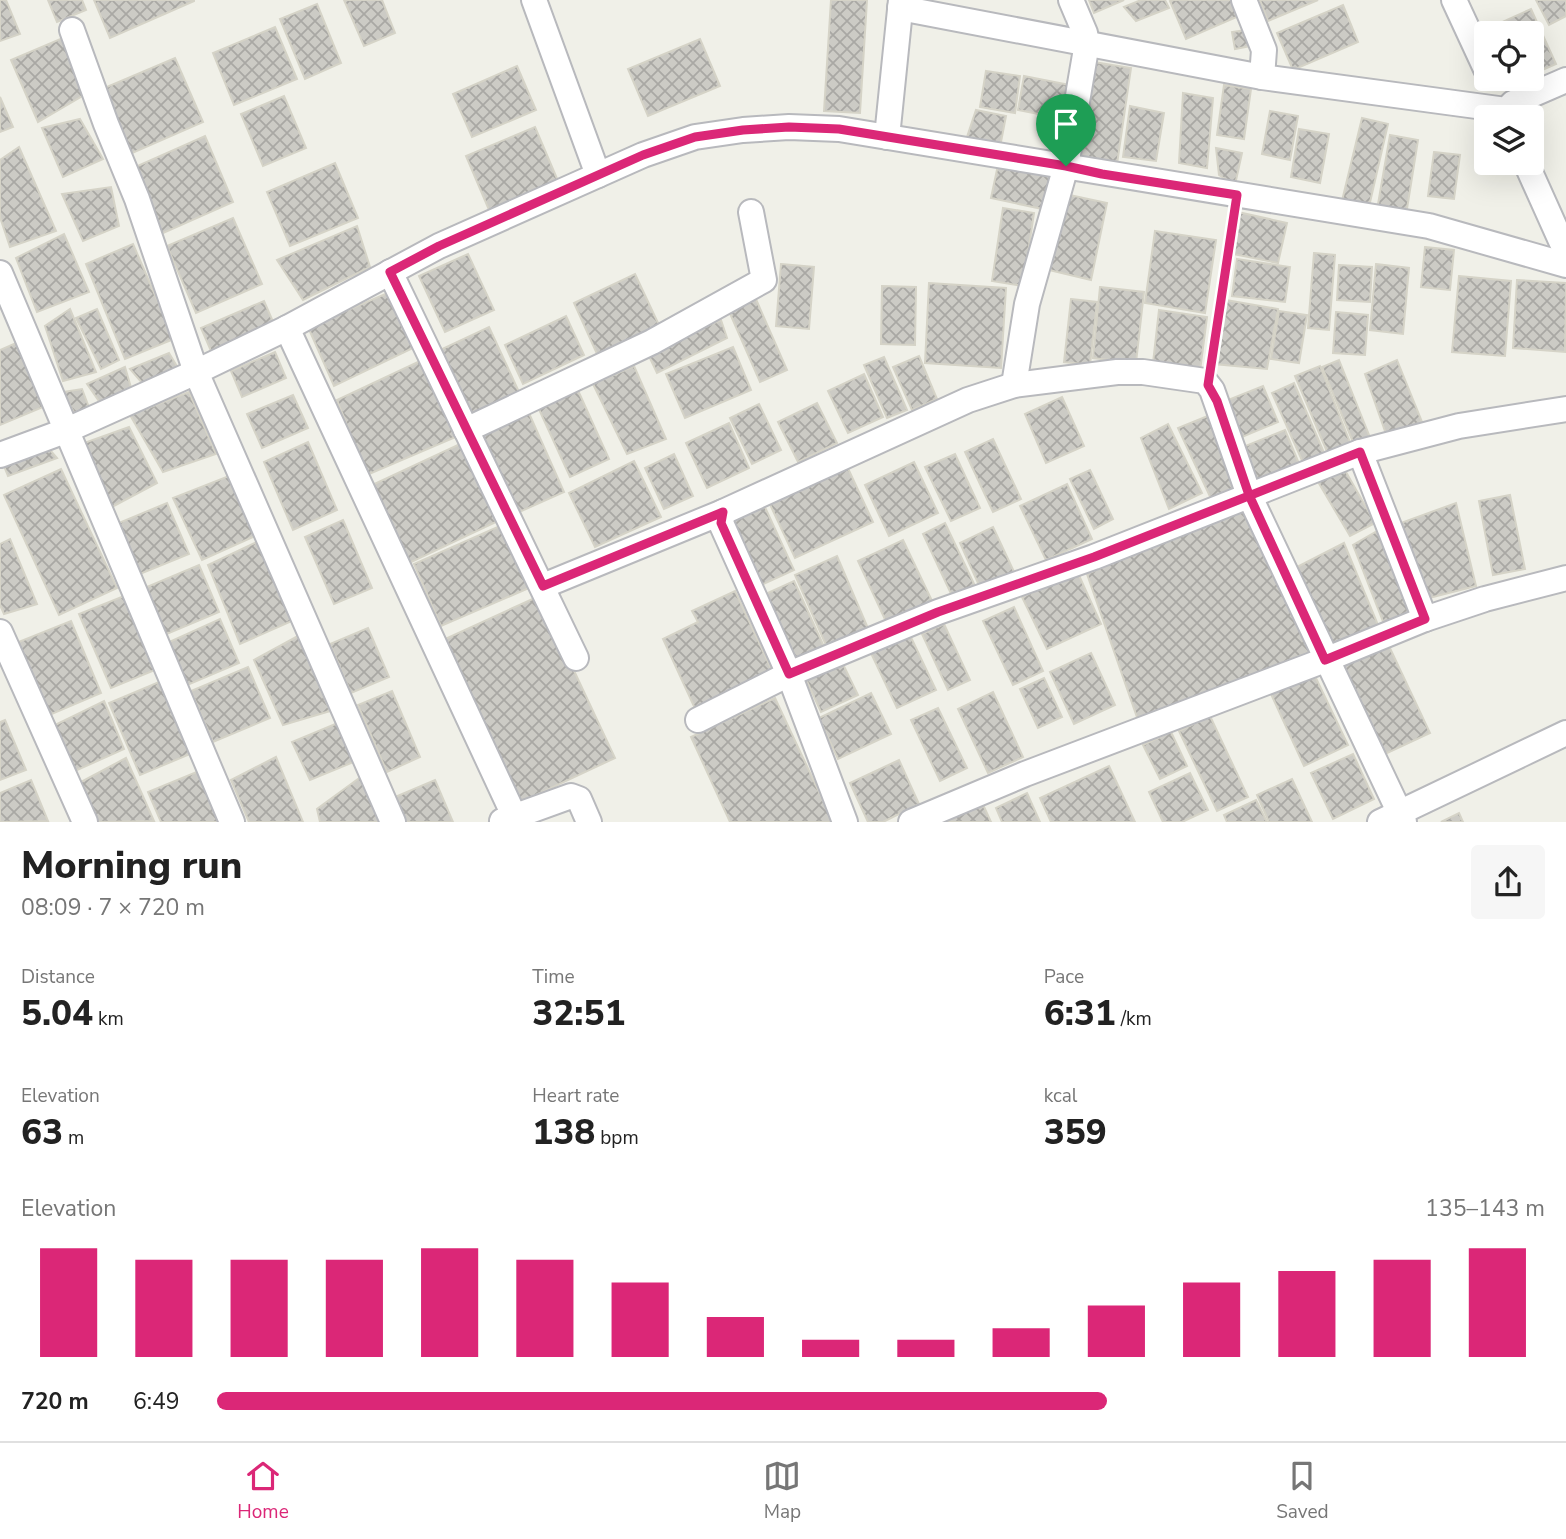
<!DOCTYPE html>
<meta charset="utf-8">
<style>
body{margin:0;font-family:"Nunito Sans",sans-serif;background:#f6f6f6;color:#222;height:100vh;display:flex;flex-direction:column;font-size:26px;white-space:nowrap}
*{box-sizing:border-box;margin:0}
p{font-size:23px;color:#767676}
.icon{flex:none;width:38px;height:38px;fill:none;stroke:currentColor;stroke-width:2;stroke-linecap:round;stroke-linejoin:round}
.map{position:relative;height:822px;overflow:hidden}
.drawer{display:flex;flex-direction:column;background:#fff;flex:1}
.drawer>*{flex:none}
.tools{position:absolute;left:1474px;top:21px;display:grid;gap:14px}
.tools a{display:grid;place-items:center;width:70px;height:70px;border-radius:7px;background:#fff;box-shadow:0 7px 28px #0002;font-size:35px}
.pin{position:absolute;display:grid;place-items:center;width:60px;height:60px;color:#fff;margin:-72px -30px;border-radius:50% 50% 50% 0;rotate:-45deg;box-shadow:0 0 7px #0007}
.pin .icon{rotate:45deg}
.round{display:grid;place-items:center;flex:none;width:74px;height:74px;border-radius:7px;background:#f6f6f6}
.head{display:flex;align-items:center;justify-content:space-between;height:119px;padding:0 21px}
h1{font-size:38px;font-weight:800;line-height:52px}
.metrics{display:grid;grid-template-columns:repeat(3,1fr);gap:10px;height:119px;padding:7px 21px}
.metrics div{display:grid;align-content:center}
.metrics b{font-size:35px;font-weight:800}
.metrics small{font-size:19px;font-weight:400}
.metrics p{font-size:19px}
.chart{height:196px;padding:14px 21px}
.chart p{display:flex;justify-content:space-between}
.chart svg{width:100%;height:126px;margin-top:7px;stroke:#db2777;stroke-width:6}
ul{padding:0 21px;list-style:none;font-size:23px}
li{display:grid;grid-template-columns:112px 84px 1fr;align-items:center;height:52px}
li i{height:18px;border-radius:9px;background:#db2777}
.tabs{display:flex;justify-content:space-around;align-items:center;height:98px;border-top:2px solid #e0e0e0;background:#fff;font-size:19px;color:#767676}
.tabs a{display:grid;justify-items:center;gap:4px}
.tabs .active{color:#db2777}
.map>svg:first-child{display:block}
</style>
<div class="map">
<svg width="1566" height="822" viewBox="0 0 1566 822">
<defs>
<pattern id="building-cross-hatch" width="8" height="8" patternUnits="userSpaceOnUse" patternTransform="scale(1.75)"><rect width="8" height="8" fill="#cccbc5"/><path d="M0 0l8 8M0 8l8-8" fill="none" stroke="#a9a8a4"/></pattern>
</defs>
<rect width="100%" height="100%" fill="#f0f0e8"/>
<g fill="url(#building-cross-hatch)" stroke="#d5d3c7" stroke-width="2">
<path d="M0 0H6L20 34 0 41Z"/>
<path d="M48 0H82L86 10 57 22Z"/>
<path d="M94 0H194V1L110 38Z"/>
<path d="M344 0H382L395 33 364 46Z"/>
<path d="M831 0H867L860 113 824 111Z"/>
<path d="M1089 0H1124L1094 13Z"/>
<path d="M1141 0H1165L1169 8 1136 21 1124 7Z"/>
<path d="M1173 0H1233L1239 16 1186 39 1170 1Z"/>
<path d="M1260 0H1318L1268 21Z"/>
<path d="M1536 0H1566V16L1549 25Z"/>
<path d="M317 4 341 63 305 79 280 19Z"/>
<path d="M1343 5 1358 42 1293 70 1277 33Z"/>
<path d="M1531 9 1556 64 1531 75V33H1486V50L1478 33Z"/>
<path d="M275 27 297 79 234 105 213 53Z"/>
<path d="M1253 29 1256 45 1235 49 1232 32Z"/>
<path d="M65 37 84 95 38 122 11 60Z"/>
<path d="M700 39 720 86 648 116 628 69Z"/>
<path d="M175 58 203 122 130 154 102 89Z"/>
<path d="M1094 62 1131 68 1117 164 1079 158Z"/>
<path d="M517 66 536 110 472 137 453 94Z"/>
<path d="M986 71 1020 76 1015 113 980 107Z"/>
<path d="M1024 76 1075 86 1069 120 1018 110Z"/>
<path d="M1498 79H1524L1503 88Z"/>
<path d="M1224 85 1251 89 1244 139 1217 135Z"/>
<path d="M1183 93 1213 98 1207 168 1179 163Z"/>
<path d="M284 96 306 148 263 166 241 114Z"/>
<path d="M0 97 13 127 0 132Z"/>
<path d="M1130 106 1164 113 1156 161 1123 157Z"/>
<path d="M976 110 1006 116 1000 147 966 140Z"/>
<path d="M1270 111 1298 116 1290 160 1262 154Z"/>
<path d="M1362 118 1388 124 1368 211 1341 205Z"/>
<path d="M80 119 103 159 63 177 42 128Z"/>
<path d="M535 127 561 188 492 217 466 156Z"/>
<path d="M1299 129 1329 134 1320 183 1291 177Z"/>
<path d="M1390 135 1418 140 1406 215 1377 210Z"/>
<path d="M205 136 233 202 161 234 133 168Z"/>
<path d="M19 147 56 231 10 247 0 217V160Z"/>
<path d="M1216 148 1242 153 1235 185 1219 175Z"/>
<path d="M1434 152 1460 155 1454 199 1428 196Z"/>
<path d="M335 163 358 218 290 246 267 192Z"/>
<path d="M998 165 1054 176 1047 210 991 198Z"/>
<path d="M111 187 119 226 83 241 62 194Z"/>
<path d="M1065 194 1107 203 1091 280 1049 270Z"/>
<path d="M1003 208 1034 213 1023 286 992 281Z"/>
<path d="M1238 212 1287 223 1278 263 1233 254Z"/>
<path d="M233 218 262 284 196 313 167 246Z"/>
<path d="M357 226 370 267 303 300 277 260Z"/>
<path d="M1155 231 1216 240 1205 313 1145 303Z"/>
<path d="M64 234 89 292 37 312 16 258Z"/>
<path d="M133 244 174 339 125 359 86 264Z"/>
<path d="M1425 247 1454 250 1450 290 1421 287Z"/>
<path d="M1314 253 1335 255 1329 330 1308 328Z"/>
<path d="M468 254 494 310 445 332 419 276Z"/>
<path d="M1237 259 1290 267 1285 302 1232 296Z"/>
<path d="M781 264 814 267 809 329 776 326Z"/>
<path d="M1376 264 1409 268 1403 334 1370 330Z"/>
<path d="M1339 265 1372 267 1370 302 1337 300Z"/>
<path d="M635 274 659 325 597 354 574 303Z"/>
<path d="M1459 276 1511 281 1505 356 1452 352Z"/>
<path d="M1517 280 1566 283 1565 352 1513 348Z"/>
<path d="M929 283 1006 288 1001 368 925 363Z"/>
<path d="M882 286 916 287 915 345 881 344Z"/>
<path d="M1100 287 1144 292 1136 363 1093 358Z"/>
<path d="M390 292 415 347 334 386 308 327Z"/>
<path d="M755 297 787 370 760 382 728 309Z"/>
<path d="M1071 299 1097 302 1090 365 1064 362Z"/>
<path d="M1226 300 1278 309 1267 369 1214 364Z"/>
<path d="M264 301 274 324 211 351 201 328Z"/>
<path d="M70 309 96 372 63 381 45 326Z"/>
<path d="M97 309 119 360 101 369 76 318Z"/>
<path d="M1159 310 1207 317 1200 371 1153 363Z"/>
<path d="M1279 311 1307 315 1299 363 1271 359Z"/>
<path d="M1336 312 1368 315 1365 355 1333 353Z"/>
<path d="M566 316 584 355 523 384 505 345Z"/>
<path d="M721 320 727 338 657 373 647 352Z"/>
<path d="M489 327 519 392 468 416 438 351Z"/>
<path d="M16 343 43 407 0 425V350Z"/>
<path d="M733 347 751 390 685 418 666 374Z"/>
<path d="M275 352 286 378 242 397 231 371Z"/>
<path d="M169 353 178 368 143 384 130 369Z"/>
<path d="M919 356 937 399 912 410 893 367Z"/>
<path d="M884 357 907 410 887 418 864 365Z"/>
<path d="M422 360 458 436 367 475 337 400Z"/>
<path d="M1339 360 1371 440 1355 447 1322 367Z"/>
<path d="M1397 360 1422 422 1386 434 1365 374Z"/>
<path d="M634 366 666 439 627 454 593 384Z"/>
<path d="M1320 366 1351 445 1328 454 1295 376Z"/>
<path d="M125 367 132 391 101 404 87 384Z"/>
<path d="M864 374 883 417 848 433 828 391Z"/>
<path d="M1294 383 1325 455 1304 465 1272 393Z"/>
<path d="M576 386 609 459 570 477 537 405Z"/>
<path d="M1263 386 1278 422 1242 437 1228 400Z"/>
<path d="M82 389 90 410 77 418 63 392Z"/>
<path d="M189 392 216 454 163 472 130 415Z"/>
<path d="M293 395 308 428 262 448 247 414Z"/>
<path d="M1062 397 1084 446 1046 463 1025 414Z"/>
<path d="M817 403 837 443 798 462 778 422Z"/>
<path d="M759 404 781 450 752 464 730 418Z"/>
<path d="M528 411 564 492 517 513 477 438Z"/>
<path d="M1210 415 1243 489 1213 503 1178 428Z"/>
<path d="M729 423 749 468 707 488 686 443Z"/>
<path d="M1168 424 1202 493 1169 509 1141 438Z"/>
<path d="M129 427 157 483 110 508 84 443Z"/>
<path d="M1285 430 1300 466 1258 483 1243 447Z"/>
<path d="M993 439 1021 499 993 512 965 452Z"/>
<path d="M308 442 337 510 293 530 264 462Z"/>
<path d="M462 443 498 521 405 565 370 486Z"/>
<path d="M50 450 57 458 8 476 4 466Z"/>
<path d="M674 454 693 496 664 509 645 468Z"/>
<path d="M955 454 980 508 951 521 925 467Z"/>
<path d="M634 461 661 517 595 547 569 493Z"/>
<path d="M845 462 873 522 795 558 767 498Z"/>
<path d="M914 462 938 513 889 536 865 485Z"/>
<path d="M1342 465 1375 523 1350 536 1314 475Z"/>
<path d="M61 469 117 588 59 615 4 495Z"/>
<path d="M1090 470 1113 519 1094 529 1070 479Z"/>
<path d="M229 476 255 536 202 560 173 498Z"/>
<path d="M1067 484 1092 539 1046 560 1020 506Z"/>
<path d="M1510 495 1525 569 1493 575 1479 501Z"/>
<path d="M167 503 189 554 135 576 114 525Z"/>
<path d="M1456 503 1476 586 1425 599 1398 524Z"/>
<path d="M764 505 794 570 757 587 727 522Z"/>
<path d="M1243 506 1311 651 1139 723 1087 574Z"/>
<path d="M343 520 372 588 334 604 305 537Z"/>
<path d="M945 523 976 588 953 598 923 534Z"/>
<path d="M502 525 529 588 441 626 414 564Z"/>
<path d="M993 527 1016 576 982 592 960 543Z"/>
<path d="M1379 530 1411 615 1384 624 1353 545Z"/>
<path d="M10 539 37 604 4 614 0 605V544Z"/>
<path d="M903 540 934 605 888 626 858 561Z"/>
<path d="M257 542 294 620 240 644 208 565Z"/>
<path d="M1344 543 1378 625 1333 645 1297 567Z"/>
<path d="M837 556 870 633 829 652 795 575Z"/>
<path d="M199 565 219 612 162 636 142 589Z"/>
<path d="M1077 571 1101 624 1047 649 1022 597Z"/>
<path d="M794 581 826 651 789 668 757 598Z"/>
<path d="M735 591 775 677 697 713 663 639 698 622 692 611Z"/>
<path d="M124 596 155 670 111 688 79 614Z"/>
<path d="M539 596 615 758 519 803 443 640Z"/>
<path d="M1014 607 1043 671 1013 685 983 621Z"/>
<path d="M220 619 239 663 185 686 167 643Z"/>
<path d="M71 621 101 693 47 716 16 643Z"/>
<path d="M944 624 970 680 948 690 922 634Z"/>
<path d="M368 628 389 677 351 693 330 644Z"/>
<path d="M908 631 936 690 897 708 869 649Z"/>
<path d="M298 636 330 711 283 725 254 660Z"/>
<path d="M1388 644 1430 733 1383 755 1341 666Z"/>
<path d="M1091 653 1115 705 1074 724 1050 672Z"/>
<path d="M840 658 858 695 821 712 804 675Z"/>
<path d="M248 667 270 718 213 742 191 691Z"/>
<path d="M1314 674 1348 745 1304 766 1271 694Z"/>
<path d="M1044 678 1062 717 1038 728 1020 689Z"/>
<path d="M159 682 190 754 140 775 109 703Z"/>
<path d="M392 691 420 757 387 772 358 705Z"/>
<path d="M993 692 1023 757 988 773 958 709Z"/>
<path d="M871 693 891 734 838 759 819 718Z"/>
<path d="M775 698 833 822H730L691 737Z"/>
<path d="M104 701 124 749 75 771 53 726Z"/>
<path d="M938 708 967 768 940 781 911 720Z"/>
<path d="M1210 716 1248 797 1217 811 1179 731Z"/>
<path d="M5 720 26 770 0 780V722Z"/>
<path d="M340 722 356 761 310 780 292 742Z"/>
<path d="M1171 732 1187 766 1160 779 1143 745Z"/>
<path d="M1353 754 1374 799 1333 819 1311 773Z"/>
<path d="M276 757 303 822H249L231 780Z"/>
<path d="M126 758 154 821 98 822 79 783Z"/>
<path d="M899 760 919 804 883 822H868L850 783Z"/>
<path d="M1109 766 1135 822H1051L1040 798Z"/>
<path d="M199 771 220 822H161L148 792Z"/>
<path d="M1190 773 1208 810 1182 822H1163L1149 792Z"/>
<path d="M362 776 380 822H320L317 809Z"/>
<path d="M1292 779 1312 822H1269L1257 795Z"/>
<path d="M31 780 48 821 0 822V793Z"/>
<path d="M435 780 453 822H406L395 797Z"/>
<path d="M1027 793 1040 822H1002L996 808Z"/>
<path d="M980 798 991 822H930Z"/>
<path d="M1256 800 1267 822H1227L1224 815Z"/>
<path d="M1459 813 1463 822H1441Z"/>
</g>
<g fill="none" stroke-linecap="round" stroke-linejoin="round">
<g stroke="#b8b9bd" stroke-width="28">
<g id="minor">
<path d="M534 0 598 175"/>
<path d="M1244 0 1264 50 1262 77"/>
<path d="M1454 0 1486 69"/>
<path d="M900 8 1262 77 1506 110 1513 103 1566 80"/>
<path d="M887 137 901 0"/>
<path d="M1526 163 1566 252"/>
<path d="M390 272 576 658"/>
<path d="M0 273 232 822"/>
<path d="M287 328 517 822"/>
<path d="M1014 385 1027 304 1066 166 1087 43 1085 33 1071 0"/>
<path d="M466 430 652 342 764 280 751 212"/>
<path d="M1360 452 1459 426 1566 409"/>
<path d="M0 455 65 431 196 372 137 199 106 124 72 30"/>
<path d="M543 586 723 512"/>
<path d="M0 632 85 822"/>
<path d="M698 720 789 674 938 612 1094 557 1360 452 1425 619"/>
<path d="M502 821 571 796 579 799 589 822"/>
<path d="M393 822 196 372 287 328 439 246 643 155 695 137 743 130 789 127 839 129 1429 226 1566 265"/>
<path d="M845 822 789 674 721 523 723 512 968 400 1014 385 1117 372H1143L1205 381 1212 390 1249 495 1404 822"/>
<path d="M911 822 1025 774 1325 660 1425 619 1485 599 1566 578"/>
<path d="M1380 822 1566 733"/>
</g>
</g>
<path stroke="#a0c6b3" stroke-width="4.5" stroke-dasharray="7 3.5" stroke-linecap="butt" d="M1212 356 1233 220"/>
<use href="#minor" stroke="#fff" stroke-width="24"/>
</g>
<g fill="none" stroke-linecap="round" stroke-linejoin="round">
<g stroke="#fff" stroke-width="14">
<path id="route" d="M1066 166 839 129 789 127 743 130 695 137 643 155 439 246 390 272 543 586 723 512 721 523 789 674 938 612 1094 557 1360 452 1425 619 1325 660 1249 495 1217 401 1208 385 1237 195 1102 174 1066 166"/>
</g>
<use href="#route" stroke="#db2777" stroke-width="9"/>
</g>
</svg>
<div class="tools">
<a><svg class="icon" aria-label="locate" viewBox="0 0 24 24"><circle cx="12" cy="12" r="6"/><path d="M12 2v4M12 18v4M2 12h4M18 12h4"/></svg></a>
<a><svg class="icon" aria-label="layers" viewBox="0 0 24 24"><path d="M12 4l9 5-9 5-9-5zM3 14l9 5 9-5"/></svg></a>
</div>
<div class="pin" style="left:1066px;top:166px;background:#1e9e55"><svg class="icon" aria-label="arrive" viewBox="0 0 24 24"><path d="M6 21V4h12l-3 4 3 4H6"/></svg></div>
</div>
<section class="drawer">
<div class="head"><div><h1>Morning run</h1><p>08:09 · 7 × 720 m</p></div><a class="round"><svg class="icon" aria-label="share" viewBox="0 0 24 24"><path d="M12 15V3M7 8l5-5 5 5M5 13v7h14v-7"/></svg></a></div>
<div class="metrics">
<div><p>Distance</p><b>5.04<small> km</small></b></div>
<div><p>Time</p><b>32:51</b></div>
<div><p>Pace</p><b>6:31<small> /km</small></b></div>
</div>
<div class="metrics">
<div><p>Elevation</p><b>63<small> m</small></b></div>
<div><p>Heart rate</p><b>138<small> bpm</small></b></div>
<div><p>kcal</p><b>359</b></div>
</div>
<div class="chart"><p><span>Elevation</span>135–143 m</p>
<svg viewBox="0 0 160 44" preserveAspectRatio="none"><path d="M5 44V6M15 44V10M25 44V10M35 44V10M45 44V6M55 44V10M65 44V18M75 44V30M85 44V38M95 44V38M105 44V34M115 44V26M125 44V18M135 44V14M145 44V10M155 44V6"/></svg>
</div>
<ul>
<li><b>720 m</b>6:49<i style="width:67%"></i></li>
</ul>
</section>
<nav class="tabs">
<a class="active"><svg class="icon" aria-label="home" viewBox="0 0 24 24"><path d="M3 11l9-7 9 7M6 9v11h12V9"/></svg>Home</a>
<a><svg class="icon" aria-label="map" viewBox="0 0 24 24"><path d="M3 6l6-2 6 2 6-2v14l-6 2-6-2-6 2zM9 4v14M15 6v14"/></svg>Map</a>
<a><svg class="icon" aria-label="saved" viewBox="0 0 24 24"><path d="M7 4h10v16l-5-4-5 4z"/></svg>Saved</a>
</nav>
